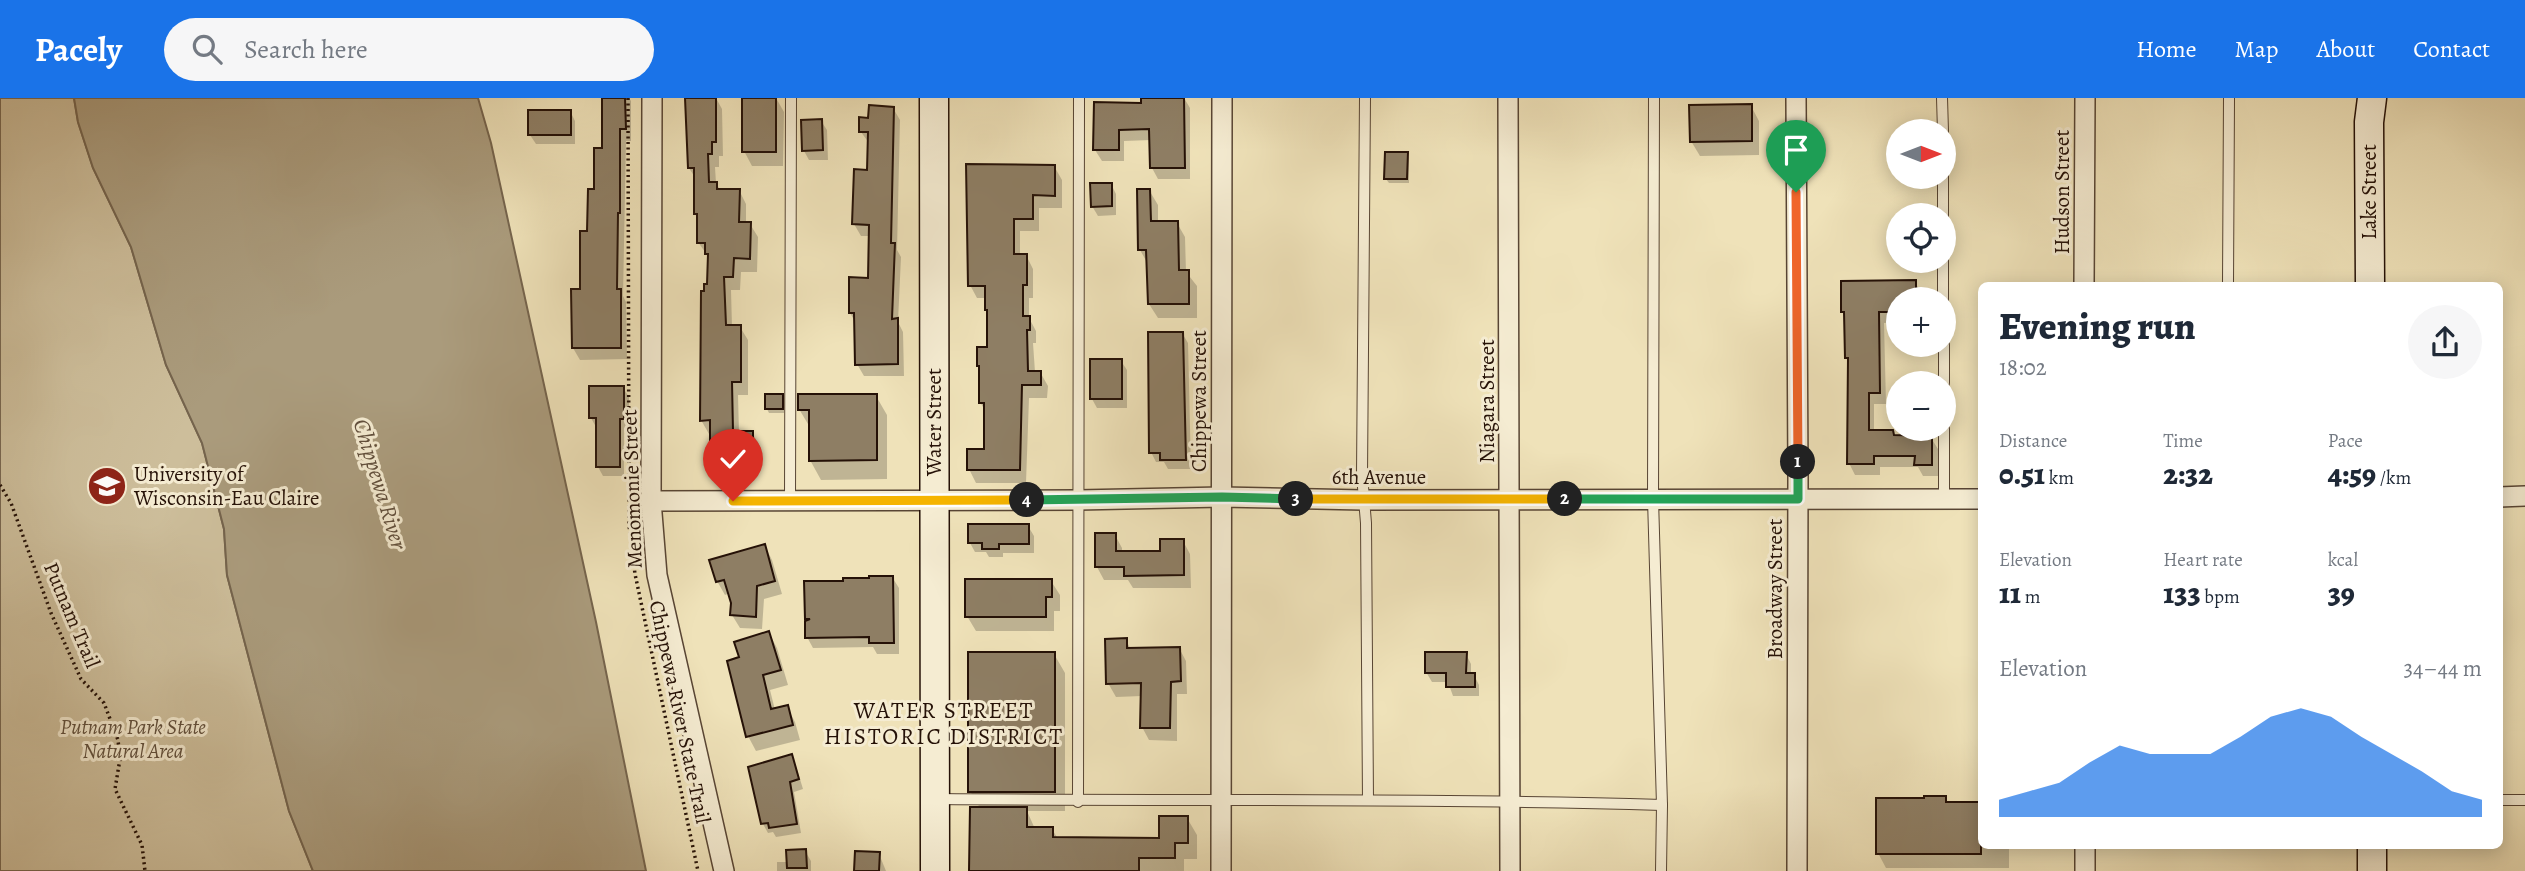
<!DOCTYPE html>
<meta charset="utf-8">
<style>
body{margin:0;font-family:Alegreya,serif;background:#f6f6f7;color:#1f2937;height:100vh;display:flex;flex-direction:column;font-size:26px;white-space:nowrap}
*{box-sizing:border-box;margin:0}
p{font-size:23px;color:#747a83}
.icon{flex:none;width:38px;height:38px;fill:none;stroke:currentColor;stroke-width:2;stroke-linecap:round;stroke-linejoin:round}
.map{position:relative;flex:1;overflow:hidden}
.side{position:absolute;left:1978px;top:184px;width:525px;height:567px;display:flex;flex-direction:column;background:#fff;border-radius:10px;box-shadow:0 4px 18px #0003}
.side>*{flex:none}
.needle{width:46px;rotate:90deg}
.controls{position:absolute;left:1886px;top:21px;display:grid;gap:14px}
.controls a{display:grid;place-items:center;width:70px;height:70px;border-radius:50%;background:#fff;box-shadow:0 4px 18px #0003;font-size:35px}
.pin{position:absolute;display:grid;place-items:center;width:60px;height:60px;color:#fff;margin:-72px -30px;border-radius:50% 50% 50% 0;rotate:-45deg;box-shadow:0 0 7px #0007}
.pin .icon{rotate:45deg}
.km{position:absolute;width:35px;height:35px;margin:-18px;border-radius:50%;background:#222;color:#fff;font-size:19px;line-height:35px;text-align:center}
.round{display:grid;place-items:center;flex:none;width:74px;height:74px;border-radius:37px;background:#f6f6f7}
.headline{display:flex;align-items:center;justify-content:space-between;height:119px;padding:0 21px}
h1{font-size:38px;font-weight:800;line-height:52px}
.metrics{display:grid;grid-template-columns:repeat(3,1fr);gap:10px;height:119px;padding:7px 21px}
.metrics div{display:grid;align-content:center}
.metrics b{font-size:30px;font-weight:800}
.metrics small{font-size:19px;font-weight:400}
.metrics p{font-size:19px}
.chart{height:196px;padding:14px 21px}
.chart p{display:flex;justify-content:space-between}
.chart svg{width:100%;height:126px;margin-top:7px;fill:#1a73e8;opacity:.7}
header{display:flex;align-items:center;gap:42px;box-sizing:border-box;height:98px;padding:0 35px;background:#1a73e8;color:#fff}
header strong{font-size:33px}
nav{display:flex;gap:38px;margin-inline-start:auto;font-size:24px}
.search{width:490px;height:63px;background:#f6f6f7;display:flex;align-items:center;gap:18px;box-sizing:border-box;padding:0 24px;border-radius:38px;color:#747a83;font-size:26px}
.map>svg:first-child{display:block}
</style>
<header>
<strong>Pacely</strong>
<div class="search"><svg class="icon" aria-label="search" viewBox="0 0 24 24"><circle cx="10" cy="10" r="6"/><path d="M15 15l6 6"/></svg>Search here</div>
<nav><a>Home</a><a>Map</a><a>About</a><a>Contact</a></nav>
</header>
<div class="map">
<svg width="2525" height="773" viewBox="0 0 2525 773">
<rect width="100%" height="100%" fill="#efe2b9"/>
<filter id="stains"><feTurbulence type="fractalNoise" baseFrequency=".00286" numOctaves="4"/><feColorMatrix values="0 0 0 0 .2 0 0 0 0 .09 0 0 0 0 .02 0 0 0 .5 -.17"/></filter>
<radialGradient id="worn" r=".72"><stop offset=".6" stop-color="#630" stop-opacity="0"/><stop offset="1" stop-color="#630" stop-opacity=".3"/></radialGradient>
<path fill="#cdbe9b" stroke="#796851" stroke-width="2" d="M0 0H74L78 24 93 70 131 149 166 267 202 345 224 431 227 477 289 713 313 773H0Z"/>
<path fill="#aa9b7c" stroke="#75644d" stroke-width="2" d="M74 0H478L491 45 596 524 646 773H313L289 713 227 477 224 431 202 345 166 267 131 149 93 70 78 24Z"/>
<g fill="#0003">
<path d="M604 0H629L631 3V43H626L623 198 626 204 627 261 580 262 573 250 589 135 604 52Z"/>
<path d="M687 0H716L722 11 723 58H719V69H715L716 85 720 92H739L746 106V126H750L758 139 757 174H741L740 192H731L732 229H740L748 242V297H738L739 335H752L760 348V368H748V388H720L712 375V336H709L701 322 710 161 698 144 699 122 695 116 696 81 689 70Z"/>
<path d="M744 0H776L784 14 783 68H752L744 53Z"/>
<path d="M1143 0H1184L1190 10V81H1158L1152 70 1151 42 1124 43V63H1102L1095 52 1143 7Z"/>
<path d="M1751 8 1759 23V57L1700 58 1691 43Z"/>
<path d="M893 10 900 22 897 152 901 159 898 224 903 234 904 278H864L857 266 856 225 850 215 870 181 871 138H861L854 126 869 73V45L861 34 870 22Z"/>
<path d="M570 13 575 23V46H536L530 37Z"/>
<path d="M821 23 827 32 828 62H809L804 53Z"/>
<path d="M1407 56 1409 60V85H1389L1386 81Z"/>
<path d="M968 68H1054L1062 82V110H1039V133H1020V157H1026L1033 171V200H1029V220L1036 233V245H1033L1035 274H1040L1048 288 1047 300H1029L1026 385H976L969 371 985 353 986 314 980 304 989 251 987 200H977L970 187Z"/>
<path d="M1111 86 1116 96V117L1098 118 1092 108Z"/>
<path d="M1149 92 1158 107V125H1177L1185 139 1186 174 1197 188V220H1158L1149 206 1148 166 1140 152Z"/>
<path d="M1915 184 1921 195 1922 201H1899V224L1884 225 1886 306H1874V334H1892L1896 339 1931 340 1938 351V378H1923L1918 369H1880V377H1855L1849 365 1850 266 1846 260V219L1843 213Z"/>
<path d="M1182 235 1188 245 1191 371H1168L1164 364H1156L1151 354Z"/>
<path d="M1092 262 1121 263 1127 272V310H1097L1092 301Z"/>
<path d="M623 290 629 299V330H624V378H603L598 369 596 329 591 320Z"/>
<path d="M782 298 784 302V315H769L767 311Z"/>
<path d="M876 298 887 317V381L821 382 810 362 811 331 799 311Z"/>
<path d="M1028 428 1034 438V455H1003V459H989L986 454H975L970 445Z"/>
<path d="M1115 437 1122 450V455H1162L1183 443 1190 456 1191 490H1133L1128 482H1104L1097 469Z"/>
<path d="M765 448 772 462 782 496 764 501 762 531 740 530 732 517 730 495 725 497 717 483Z"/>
<path d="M892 479 899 490V556H877L873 549 813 550 807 539V521L844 484Z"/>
<path d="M1051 483 1060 497V513H1054V533H976L967 518Z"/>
<path d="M769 535 777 550 788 587 770 592 775 612 787 609 795 624 800 642 756 653 748 638 741 561Z"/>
<path d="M1126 542 1131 552 1179 550 1186 563 1187 596H1177V643L1149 642 1142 629V598L1116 599 1108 585Z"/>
<path d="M1054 556 1065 575V713H1027L1035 731H1052L1058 741 1161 742 1187 720 1197 737V761H1184V773H971L980 710 970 693Z"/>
<path d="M1466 556 1471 566V577H1474L1479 587V598H1453L1448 584H1432L1426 574Z"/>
<path d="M791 659 796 668 803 691 794 694 801 735 776 739 773 734 768 735 763 726 750 670Z"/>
<path d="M1945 699 1949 706H1981V747H2009V770H1886L1878 755Z"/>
<path d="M805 753 811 763V773H777V764H788Z"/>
<path d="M879 756 886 773H856Z"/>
</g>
<g fill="#8e7e64" stroke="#251107" stroke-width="2">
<path d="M602 0H625L626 31H620V115H618L617 191H621V250H572L571 191H580V133H587L588 91H594V50H602Z"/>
<path d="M685 0H716V44H712V56H708L709 84H717V91H740L739 124H751L750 161 734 160 733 179H724L726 227H741V284H732L733 333H753V355H742L741 375H710V322L700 323 701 193H704V186H707L708 156H705V145H697V116H694V70H688Z"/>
<rect x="742" y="0" width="34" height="54"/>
<path d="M1141 0H1184L1185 70H1150L1149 31 1119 32V52H1093L1094 4 1141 5Z"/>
<path d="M1752 6V43L1690 44 1689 7Z"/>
<path d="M869 7 894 9 891 145H895L892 221 898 220V266L855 267 854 215H849V179L868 180 869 127 852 126 854 71 867 72 868 34H859V19L868 20Z"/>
<rect x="528" y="12" width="43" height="25"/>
<path d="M822 21 823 52 802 53 801 22Z"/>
<path d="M1385 54H1408L1407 81H1384Z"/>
<path d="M966 66 1055 67V98L1033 97V121H1014V156H1027V187H1023V218H1030V232H1027L1028 273H1041V287H1022L1020 372H967V351H984V305H979V268H977V249H987V212H985V188H968Z"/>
<path d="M1090 85H1112V108L1091 109Z"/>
<path d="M1137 91H1150L1151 123H1178L1179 172H1189V206H1148L1146 152H1138Z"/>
<path d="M1916 182V201H1899V214H1879L1880 295H1869V332H1893L1894 337 1932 338V367H1914L1915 358H1874V366H1847L1848 260H1845L1844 214H1841V183Z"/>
<path d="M1148 234H1183L1186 362H1160V355H1149Z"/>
<rect x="1090" y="261" width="32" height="40"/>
<path d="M589 288H624V321H620V369H596V320H589Z"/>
<rect x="765" y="296" width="18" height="15"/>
<path d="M798 296H877V362L809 363V312H798Z"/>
<path d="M968 426H1029V446H999V451H982V445H968Z"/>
<path d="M1095 435H1116V453H1160V441H1184V477L1124 478V469H1095Z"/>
<path d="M765 446 775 483 757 488 756 519 730 517 731 505 724 482 716 484 709 462Z"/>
<path d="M869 478H893L894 545H869V539L805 540V523L810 521H805L804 483H843V480H869Z"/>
<path d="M965 481H1052V499H1046V519H965Z"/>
<path d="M769 533 781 572 763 577 771 611 788 607 793 627 746 639 727 563 739 559 734 544Z"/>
<path d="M1127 540V550L1180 549 1181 583 1171 584 1170 630H1140L1141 585 1106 586 1105 541Z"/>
<rect x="968" y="554" width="87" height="140"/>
<path d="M1425 554H1467L1466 575H1475V589H1446V575H1425Z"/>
<path d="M792 656 799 681 790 684 797 726 769 730 768 725 761 726 748 669Z"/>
<path d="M1924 698H1946V704H1981V756H1876V700H1924Z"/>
<path d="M970 709H1027V729H1053V739L1159 740V718H1188V745H1175V760H1139V773H969Z"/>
<path d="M806 751 807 770H787L786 752Z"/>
<path d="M855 753 880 754 879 773H854Z"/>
</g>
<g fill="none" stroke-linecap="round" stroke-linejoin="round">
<g stroke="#584534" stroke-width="12">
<g id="lane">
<path d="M1365 0 1362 377 1366 425 1368 702"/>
<path d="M1942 0 1943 33"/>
<path d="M1943 79V117"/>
<path d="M1943 163V201"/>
<path d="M2228 187 2229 0"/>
<path d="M1944 247V285"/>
<path d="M1944 401V331"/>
<path d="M790 402 791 0"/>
<path d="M939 701C1180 703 1421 700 1662 707L1653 401 1654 0"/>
<path d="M2499 702H2525"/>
<path d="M1078 704 1079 0"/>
<path d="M1661 773 1662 707"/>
</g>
</g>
<g stroke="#584534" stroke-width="22">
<g id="street">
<path d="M652 0 651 403 657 477 724 773"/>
<path d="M1508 0 1510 773"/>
<path d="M1796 0 1798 378 1797 773"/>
<path d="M2084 187 2085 0"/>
<path d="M2499 399 2525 398"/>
<path d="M651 403 1078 402 1222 399 1363 402 1981 401"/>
<path d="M2085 747V773"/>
<path d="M1221 773 1222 0"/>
</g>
</g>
<g stroke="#251107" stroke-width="31">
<g id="secondary">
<path d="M934 0 935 773"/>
<path d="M2370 187 2369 24 2372 0"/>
<path d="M2372 747V773"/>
</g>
</g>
<g stroke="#251107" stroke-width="3.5" stroke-dasharray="2 3.5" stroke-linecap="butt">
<path d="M628 0 629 427 635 476 698 773"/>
<path d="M0 387 11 405 51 515 81 581 104 605 118 642 120 661 115 691 142 747 145 773"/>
</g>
<use href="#lane" stroke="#f5ecd2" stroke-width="10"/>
<use href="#street" stroke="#f5ecd2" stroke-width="19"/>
<use href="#secondary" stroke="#f5ecd2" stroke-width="28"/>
</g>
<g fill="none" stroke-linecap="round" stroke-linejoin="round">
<g stroke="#fff" stroke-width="14">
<path id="split-1" d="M1796 94 1798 364"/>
</g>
<g stroke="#fff" stroke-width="14">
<path id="split-2" d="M1565 401H1798V364"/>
</g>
<g stroke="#fff" stroke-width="14">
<path id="split-3" d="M1296 401H1565"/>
</g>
<g stroke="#fff" stroke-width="14">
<path id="split-4" d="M1027 402 1222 399 1296 401"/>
</g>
<g stroke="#fff" stroke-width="14">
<path id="split-5" d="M733 403 1027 402"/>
</g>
<use href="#split-1" stroke="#f0652b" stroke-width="9"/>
<use href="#split-2" stroke="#22a559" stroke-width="9"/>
<use href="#split-3" stroke="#f5b400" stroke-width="9"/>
<use href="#split-4" stroke="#22a559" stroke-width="9"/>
<use href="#split-5" stroke="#f5b400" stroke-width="9"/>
</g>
<defs>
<g id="university-disc" transform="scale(2.0125)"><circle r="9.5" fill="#8f2418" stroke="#f5ecd2"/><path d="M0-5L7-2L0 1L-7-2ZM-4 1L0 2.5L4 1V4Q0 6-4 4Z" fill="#fff"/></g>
</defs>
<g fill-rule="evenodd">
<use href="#university-disc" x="107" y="388"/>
</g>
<g text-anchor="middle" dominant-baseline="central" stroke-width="6" stroke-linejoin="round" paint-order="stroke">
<g font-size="21" fill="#251107" stroke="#f5ecd2">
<text transform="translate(2062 94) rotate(-90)">Hudson Street</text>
<text transform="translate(2369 94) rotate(-90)">Lake Street</text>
<text transform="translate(1199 303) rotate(-90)">Chippewa Street</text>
<text transform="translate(1487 303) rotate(-90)">Niagara Street</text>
<text transform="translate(934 324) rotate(-90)">Water Street</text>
<text x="1379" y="379">6th Avenue</text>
<text transform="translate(632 391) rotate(-92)">Menomonie Street</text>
<text transform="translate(1775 491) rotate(-90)">Broadway Street</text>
<text transform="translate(72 517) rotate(67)">Putnam Trail</text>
<text transform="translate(680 614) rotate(78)">Chippewa River State Trail</text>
</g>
<g font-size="21" fill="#251107" stroke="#f5ecd2" text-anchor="start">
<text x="134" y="376">University of<tspan x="134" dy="24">Wisconsin-Eau Claire</tspan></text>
</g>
<g font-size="21" font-style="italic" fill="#604e3b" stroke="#f5ecd2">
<text x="133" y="629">Putnam Park State<tspan x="133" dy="24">Natural Area</tspan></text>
</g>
<g font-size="23" font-style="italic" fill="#614f3c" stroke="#f5ecd2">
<text transform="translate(380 386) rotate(73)">Chippewa River</text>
</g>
<g font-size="23" letter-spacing="2" fill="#251107" stroke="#f5ecd2">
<text x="944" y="612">WATER STREET<tspan x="944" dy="26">HISTORIC DISTRICT</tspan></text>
</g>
</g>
<rect width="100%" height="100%" filter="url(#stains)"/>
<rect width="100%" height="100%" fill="url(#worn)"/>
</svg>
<div class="controls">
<a><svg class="needle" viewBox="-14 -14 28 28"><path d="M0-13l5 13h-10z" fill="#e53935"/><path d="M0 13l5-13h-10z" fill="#747a83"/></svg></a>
<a><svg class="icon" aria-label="locate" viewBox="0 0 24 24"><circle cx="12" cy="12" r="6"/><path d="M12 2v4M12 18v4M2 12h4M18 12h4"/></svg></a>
<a>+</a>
<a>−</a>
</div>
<div class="pin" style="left:1796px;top:94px;background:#1e9e55"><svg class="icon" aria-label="arrive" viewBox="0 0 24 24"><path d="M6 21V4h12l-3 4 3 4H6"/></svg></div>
<div class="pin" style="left:733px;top:403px;background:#d93025"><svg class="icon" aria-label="check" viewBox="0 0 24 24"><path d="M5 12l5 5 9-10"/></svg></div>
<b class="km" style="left:1798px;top:364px">1</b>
<b class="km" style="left:1565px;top:401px">2</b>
<b class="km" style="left:1296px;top:401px">3</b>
<b class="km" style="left:1027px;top:402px">4</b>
<section class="side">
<div class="headline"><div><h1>Evening run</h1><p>18:02</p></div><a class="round"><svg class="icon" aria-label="share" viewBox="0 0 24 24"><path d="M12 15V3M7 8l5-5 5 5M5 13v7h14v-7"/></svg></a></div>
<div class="metrics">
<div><p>Distance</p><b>0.51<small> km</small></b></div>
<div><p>Time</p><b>2:32</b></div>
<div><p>Pace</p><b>4:59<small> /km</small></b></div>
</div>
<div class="metrics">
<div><p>Elevation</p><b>11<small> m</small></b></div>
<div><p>Heart rate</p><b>133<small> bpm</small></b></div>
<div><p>kcal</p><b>39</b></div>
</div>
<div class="chart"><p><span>Elevation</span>34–44 m</p>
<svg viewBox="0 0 160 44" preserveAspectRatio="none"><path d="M0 44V38L10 35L20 32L30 25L40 19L50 22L60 22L70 22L80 16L90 9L100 6L110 9L120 16L130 22L140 28L150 35L160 38V44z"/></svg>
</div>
</section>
</div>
